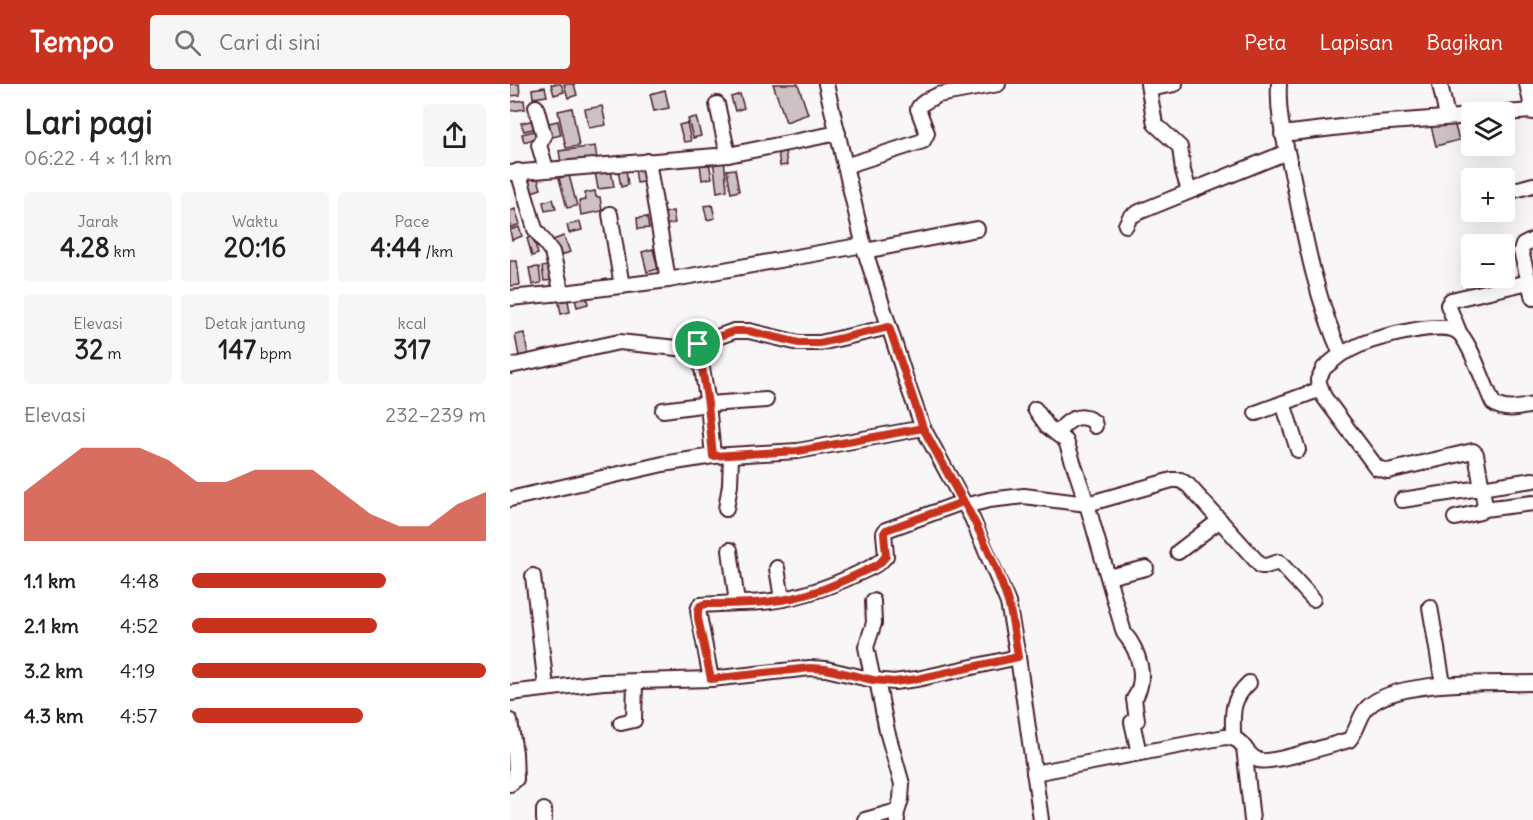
<!DOCTYPE html>
<html lang="id">
<meta charset="utf-8">
<style>
body{margin:0;font-family:Delius,sans-serif;background:#f6f6f6;color:#202124;height:100vh;display:flex;flex-direction:column;font-size:22px;white-space:nowrap}
*{box-sizing:border-box;margin:0}
p{font-size:20px;color:#757577}
.icon{flex:none;width:33px;height:33px;fill:none;stroke:currentColor;stroke-width:2;stroke-linecap:round;stroke-linejoin:round}
.map{position:relative;flex:1;overflow:hidden}
.drawer{display:flex;flex-direction:column;background:#fff;width:510px}
.drawer>*{flex:none}
.fabs{position:absolute;left:951px;top:18px;display:grid;gap:12px}
.fabs a{display:grid;place-items:center;width:54px;height:54px;border-radius:6px;background:#fff;box-shadow:0 6px 24px #0002;font-size:30px}
.pin{position:absolute;display:grid;place-items:center;width:51px;height:51px;color:#fff;margin:-26px;border:3px solid #fff;border-radius:50%;box-shadow:0 2px 6px #0007}
.round{display:grid;place-items:center;flex:none;width:63px;height:63px;border-radius:6px;background:#f6f6f6}
.overview{display:flex;align-items:center;justify-content:space-between;height:102px;padding:0 24px}
h1{font-size:33px;font-weight:800;line-height:45px}
.metrics{display:grid;grid-template-columns:repeat(3,1fr);gap:9px;height:102px;padding:6px 24px}
.metrics div{display:grid;align-content:center;border-radius:6px;background:#f6f6f6;text-align:center}
.metrics b{font-size:26px;font-weight:800}
.metrics small{font-size:16px;font-weight:400}
.metrics p{font-size:16px}
.chart{height:168px;padding:12px 24px}
.chart p{display:flex;justify-content:space-between}
.chart svg{width:100%;height:108px;margin-top:6px;fill:#c8321e;opacity:.7}
ul{padding:0 24px;list-style:none;font-size:20px}
li{display:grid;grid-template-columns:96px 72px 1fr;align-items:center;height:45px}
li i{height:15px;border-radius:8px;background:#c8321e}
header{display:flex;align-items:center;gap:36px;box-sizing:border-box;height:84px;padding:0 30px;background:#c8321e;color:#fff}
header strong{font-size:28px}
nav{display:flex;gap:33px;margin-inline-start:auto;font-size:21px}
.search{width:420px;height:54px;background:#f6f6f6;display:flex;align-items:center;gap:15px;box-sizing:border-box;padding:0 21px;border-radius:6px;color:#757577;font-size:22px}
main{display:flex;flex:1;min-height:0}
.map>svg:first-child{display:block}
</style>
<header>
<strong>Tempo</strong>
<div class="search"><svg class="icon" aria-label="search" viewBox="0 0 24 24"><circle cx="10" cy="10" r="6"/><path d="M15 15l6 6"/></svg>Cari di sini</div>
<nav><a>Peta</a><a>Lapisan</a><a>Bagikan</a></nav>
</header>
<main>
<section class="drawer">
<div class="overview"><div><h1>Lari pagi</h1><p>06:22 · 4 × 1.1 km</p></div><a class="round"><svg class="icon" aria-label="share" viewBox="0 0 24 24"><path d="M12 15V3M7 8l5-5 5 5M5 13v7h14v-7"/></svg></a></div>
<div class="metrics">
<div><p>Jarak</p><b>4.28<small> km</small></b></div>
<div><p>Waktu</p><b>20:16</b></div>
<div><p>Pace</p><b>4:44<small> /km</small></b></div>
</div>
<div class="metrics">
<div><p>Elevasi</p><b>32<small> m</small></b></div>
<div><p>Detak jantung</p><b>147<small> bpm</small></b></div>
<div><p>kcal</p><b>317</b></div>
</div>
<div class="chart"><p><span>Elevasi</span>232–239 m</p>
<svg viewBox="0 0 160 44" preserveAspectRatio="none"><path d="M0 44V24L10 15L20 6L30 6L40 6L50 11L60 20L70 20L80 15L90 15L100 15L110 24L120 33L130 38L140 38L150 29L160 24V44z"/></svg>
</div>
<ul>
<li><b>1.1 km</b>4:48<i style="width:66%"></i></li>
<li><b>2.1 km</b>4:52<i style="width:63%"></i></li>
<li><b>3.2 km</b>4:19<i style="width:100%"></i></li>
<li><b>4.3 km</b>4:57<i style="width:58%"></i></li>
</ul>
</section>
<div class="map">
<svg width="1023" height="736" viewBox="0 0 1023 736">
<rect width="100%" height="100%" fill="#f8f6f7"/>
<filter id="ink" filterUnits="userSpaceOnUse"><feTurbulence type="fractalNoise" baseFrequency=".0167" numOctaves="2"/><feDisplacementMap in="SourceGraphic" scale="12" xChannelSelector="R" yChannelSelector="G"/><feConvolveMatrix kernelMatrix="1 2 1 2 8 2 1 2 1" color-interpolation-filters="sRGB"/></filter>
<g filter="url(#ink)">
<g fill="#cdc1c4" stroke="#4a1f2b" stroke-width="1.5">
<path d="M0 0H9L10 11 0 12Z"/>
<path d="M41 0H51L54 8 44 11Z"/>
<path d="M54 0H64L67 11 58 14Z"/>
<path d="M263 0H288L298 30 276 38Z"/>
<path d="M35 3 37 12 23 14 22 5Z"/>
<path d="M155 6 159 24 144 27 140 10Z"/>
<path d="M230 10 234 24 225 27 221 13Z"/>
<path d="M14 16 15 25 0 27V18Z"/>
<path d="M92 22 96 41 79 44 75 25Z"/>
<path d="M62 24 69 62 56 64 48 27Z"/>
<path d="M186 33 191 52 183 54 178 35Z"/>
<path d="M943 35 949 56 926 62 921 42Z"/>
<path d="M25 36 27 44 14 47 11 39Z"/>
<path d="M48 37 51 51 38 54 34 40Z"/>
<path d="M177 39 181 57 174 58 169 41Z"/>
<path d="M28 46 30 53 14 58 12 50Z"/>
<path d="M85 62 87 75 51 79 49 67Z"/>
<path d="M275 66 277 81 270 82 268 67Z"/>
<path d="M214 74 217 106 207 108 203 75Z"/>
<path d="M199 79 202 94 192 96 190 80Z"/>
<path d="M133 84 134 98 127 99 125 85Z"/>
<path d="M116 85 118 101 111 103 108 86Z"/>
<path d="M225 85 229 107 221 109 217 86Z"/>
<path d="M101 86 104 103 88 105 85 88Z"/>
<path d="M59 91 67 122 57 124 49 94Z"/>
<path d="M27 92 31 105 19 109 15 96Z"/>
<path d="M85 107 86 113H90L92 127 71 131 69 117 76 116 75 109Z"/>
<path d="M43 115 46 125 35 127 33 118Z"/>
<path d="M202 121 205 134 197 136 194 122Z"/>
<path d="M5 125 10 140 0 144V127Z"/>
<path d="M163 127 165 139 151 142 149 130Z"/>
<path d="M137 133 139 144 128 145 127 134Z"/>
<path d="M70 138 72 146 59 149 57 141Z"/>
<path d="M9 143 12 152 2 156 0 146Z"/>
<path d="M54 152 60 168 49 172 43 156Z"/>
<path d="M23 153 28 170 22 172 17 154Z"/>
<path d="M143 165 148 185 137 188 132 168Z"/>
<path d="M0 177H7L10 201 0 202Z"/>
<path d="M42 181 44 196 34 197 32 183Z"/>
<path d="M29 183 31 199 22 201 19 184Z"/>
<path d="M76 209 78 220 67 223 64 211Z"/>
<path d="M57 211 60 228 51 230 48 213Z"/>
<path d="M14 249 18 270 9 272 5 251Z"/>
</g>
<g fill="none" stroke-linecap="round" stroke-linejoin="round">
<g stroke="#4a1f2b" stroke-width="18">
<g id="minor">
<path d="M316 0 355 167 398 302 413 344 462 434 498 519 508 573 531 736"/>
<path d="M638 0 645 40 670 63 673 87 679 107"/>
<path d="M769 0C767 35 776 60 783 94 795 154 806 215 831 270 838 267 845 263 852 260 870 253 932 236 948 248 960 257 975 303 983 319 995 328 1009 324 1023 321"/>
<path d="M930 0 937 33"/>
<path d="M1017 0 1023 28"/>
<path d="M639 5 665 0"/>
<path d="M207 20 218 71"/>
<path d="M26 23 34 52 29 61 36 85"/>
<path d="M994 29 1023 27"/>
<path d="M772 50 866 39 962 32"/>
<path d="M138 77 158 196"/>
<path d="M335 82 413 57 417 49 408 25C411 18 421 15 428 11L488 0"/>
<path d="M8 87 25 145 42 168 52 209"/>
<path d="M0 89 218 71 328 49"/>
<path d="M994 109 1023 101"/>
<path d="M100 130 112 202"/>
<path d="M616 141 620 133 629 128 777 68"/>
<path d="M1023 156 1013 161 1011 167 1023 214"/>
<path d="M355 167 467 145"/>
<path d="M0 214 62 208 158 196 354 161"/>
<path d="M949 248 938 221 941 216 1019 198"/>
<path d="M188 260 198 320 203 372"/>
<path d="M831 270 814 284 808 296 814 313 867 384 878 387 963 367 966 370 975 422 970 428 945 434"/>
<path d="M0 282 109 258 167 264 188 260 224 247H239L289 259H310L379 243"/>
<path d="M773 319 788 366"/>
<path d="M525 325 538 343 556 357 577 420 614 549C629 567 638 595 624 615L627 636 622 638 629 669"/>
<path d="M153 326 198 320 256 316"/>
<path d="M746 329 811 305"/>
<path d="M547 350C556 337 569 327 584 338L585 342"/>
<path d="M0 415 153 380 203 372 288 367 413 344"/>
<path d="M892 416 1023 396"/>
<path d="M455 422 479 416 514 412 577 420 662 396H670L678 401 751 482H756L769 478 803 515"/>
<path d="M216 425 220 401 221 372"/>
<path d="M974 425 1023 419"/>
<path d="M668 468 710 436"/>
<path d="M267 484 272 515"/>
<path d="M23 492 36 603"/>
<path d="M598 493 636 484"/>
<path d="M227 519C270 520 310 508 349 489 359 484 368 481 376 472L374 449 376 446 453 418"/>
<path d="M920 523 933 600"/>
<path d="M201 595 188 526 190 521 227 519 220 466"/>
<path d="M363 596 356 563 364 539 363 517"/>
<path d="M367 596 377 647 392 700 391 715 386 732"/>
<path d="M0 609 93 598 201 595 300 584 316 585 363 596 384 598 407 595 508 573"/>
<path d="M0 637 5 669 6 695 0 700"/>
<path d="M111 639 124 636 125 598"/>
<path d="M723 653C723 629 720 617 739 599"/>
<path d="M734 663 742 736"/>
<path d="M524 689 715 653C735 653 733 670 748 676 759 681 824 660 839 656 848 646 849 632 857 624 885 594 983 600 1023 599"/>
<path d="M34 726V736"/>
<path d="M355 736 380 729 386 732 387 736"/>
</g>
</g>
<use href="#minor" stroke="#fff" stroke-width="14"/>
</g>
</g>
<g fill="none" stroke-linecap="round" stroke-linejoin="round" filter="url(#ink)">
<g stroke="#fff" stroke-width="12">
<path id="route" d="M188 260 224 247H239L289 259H310L379 243 413 344 453 418 376 446 374 449 376 472 369 480C350 489 330 499 310 506 274 520 233 520 195 520L190 522 188 526V534L201 595 300 584 316 585 363 596 384 598 407 595 508 573C505 554 503 536 498 518 479 457 444 400 413 344L288 367 203 372 198 320 188 260"/>
</g>
<use href="#route" stroke="#c8321e" stroke-width="8"/>
</g>
</svg>
<div class="fabs">
<a><svg class="icon" aria-label="layers" viewBox="0 0 24 24"><path d="M12 4l9 5-9 5-9-5zM3 14l9 5 9-5"/></svg></a>
<a>+</a>
<a>−</a>
</div>
<div class="pin" style="left:188px;top:260px;background:#1e9e55"><svg class="icon" aria-label="arrive" viewBox="0 0 24 24"><path d="M6 21V4h12l-3 4 3 4H6"/></svg></div>
</div>
</main>
